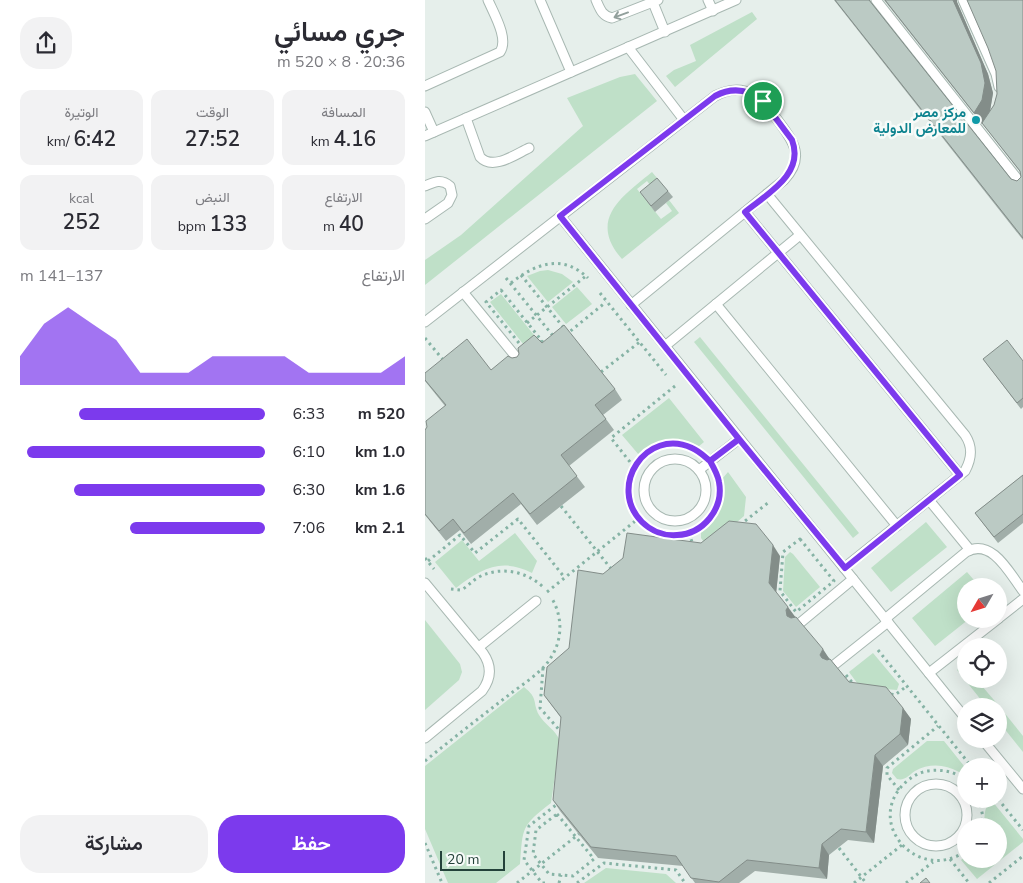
<!DOCTYPE html>
<html lang="ar">
<meta charset="utf-8">
<style>
body{margin:0;font-family:"Nunito Sans",Vazirmatn,sans-serif;background:#f2f2f3;color:#2b2b33;direction:rtl;height:100vh;display:flex;flex-direction:column;font-size:19px;white-space:nowrap}
*{box-sizing:border-box;margin:0}
p{font-size:16px;color:#7c7c81}
.icon{flex:none;width:28px;height:28px;fill:none;stroke:currentColor;stroke-width:2;stroke-linecap:round;stroke-linejoin:round}
.map{position:relative;flex:1;overflow:hidden;direction:ltr}
.drawer{display:flex;flex-direction:column;background:#fff;width:425px}
.drawer>*{flex:none}
.needle{width:32px;rotate:231deg}
.controls{position:absolute;left:532px;top:578px;display:grid;gap:10px}
.controls a{display:grid;place-items:center;width:50px;height:50px;border-radius:50%;background:#fff;box-shadow:0 5px 20px #0002;font-size:25px}
.scale{position:absolute;left:15px;bottom:12px;width:65px;box-sizing:border-box;padding-left:5px;border:2px solid #24423a;border-top:0;font-size:14px;line-height:18px;white-space:nowrap;color:#24423a;-webkit-text-stroke:4px #f7fbf9;paint-order:stroke}
.pin{position:absolute;display:grid;place-items:center;width:42px;height:42px;color:#fff;margin:-21px;border:2px solid #fff;border-radius:50%;box-shadow:0 1px 5px #0007}
.round{display:grid;place-items:center;flex:none;width:52px;height:52px;border-radius:20px;background:#f2f2f3}
.headline{display:flex;align-items:center;justify-content:space-between;height:85px;padding:0 20px}
h1{font-size:28px;font-weight:600;line-height:38px}
.figures{display:grid;grid-template-columns:repeat(3,1fr);gap:8px;height:85px;padding:5px 20px}
.figures div{display:grid;align-content:center;border-radius:12px;background:#f2f2f3;text-align:center}
.figures b{font-size:21px;font-weight:600}
.figures small{font-size:14px;font-weight:400}
.figures p{font-size:14px}
.chart{height:140px;padding:10px 20px}
.chart p{display:flex;justify-content:space-between}
.chart svg{width:100%;height:90px;margin-top:5px;fill:#7c3aed;opacity:.7}
.primary-button{display:flex;gap:10px;margin-top:auto;padding:10px 20px}
.primary-button a{flex:1;height:58px;border-radius:20px;background:#7c3aed;color:#fff;font-size:20px;font-weight:600;line-height:58px;text-align:center}
.primary-button a+a{background:#f2f2f3;color:#2b2b33}
ul{padding:0 20px;list-style:none;font-size:16px}
li{display:grid;grid-template-columns:80px 60px 1fr;align-items:center;height:38px}
li i{height:12px;border-radius:6px;background:#7c3aed}
main{display:flex;flex:1;min-height:0}
.map>svg:first-child{display:block}
</style>
<main>
<div class="map">
<svg width="598" height="883" viewBox="0 0 598 883">
<rect width="100%" height="100%" fill="#e6efeb"/>
<g fill="#bfe0c8">
<path d="M327 12 332 19 250 87 241 76 249 70 271 61 265 45Z"/>
<path d="M210 74 232 101 0 285V260L36 235 158 126 142 98 195 77Z"/>
<path d="M227 172 237 184 229 190 222 181 212 189 236 219 247 211 241 203 244 200 254 213 197 259C162 219 198 196 227 172Z"/>
<path d="M123 270 137 274 148 282 123 302 102 276 115 271Z"/>
<path d="M152 287 167 304 141 324 127 307Z"/>
<path d="M76 294 113 340 102 349 65 302Z"/>
<path d="M275 337 434 533 428 538 269 342Z"/>
<path d="M244 398 279 442 273 447C251 436 233 441 214 455L197 435Z"/>
<path d="M303 472 321 497 319 516 289 542H279L276 538V531C287 520 297 512 298 494 298 489 296 484 297 479Z"/>
<path d="M501 522 522 547 466 592 446 568Z"/>
<path d="M90 533 112 561 107 573C76 557 56 569 31 588L10 562 37 540 54 561Z"/>
<path d="M365 552 368 554 395 587 371 607 358 591 360 557Z"/>
<path d="M542 572 554 586H541V619H544L510 646 487 618Z"/>
<path d="M0 620 35 664 37 672 34 680 0 710Z"/>
<path d="M448 653 474 684 472 690 435 687 424 672Z"/>
<path d="M540 664 541 666V679H551L574 706H561L532 670Z"/>
<path d="M99 687C114 699 107 702 114 715 120 725 131 730 135 741L126 803C96 826 98 827 95 864L71 883H23L0 829V766Z"/>
<path d="M574 706 598 736V752L574 722Z"/>
<path d="M502 741H519L539 766V770L534 772C520 764 504 763 490 771 484 775 480 781 472 779L467 773 468 769Z"/>
<path d="M567 801 598 839V842L552 879 536 860 541 856V859H574V826H559C560 816 558 807 567 801Z"/>
<path d="M181 868 241 874 251 883H159Z"/>
</g>
<g fill="none" stroke-linecap="round" stroke-linejoin="round">
<g stroke="#a8b8b2" stroke-width="11">
<g id="lane">
<path d="M115 0 146 72"/>
<path d="M171 0C175 9 177 16 187 18L233 0"/>
<path d="M227 0 240 32"/>
<path d="M283 0 288 11"/>
<path d="M451 0 598 186"/>
<path d="M538 0 571 74 574 87"/>
<path d="M203 47 259 120"/>
<path d="M0 86 75 52C84 39 69 14 63 0"/>
<path d="M0 112 9 132"/>
<path d="M41 118 55 157C68 171 91 154 104 148"/>
<path d="M0 136 311 0"/>
<path d="M0 186C9 182 16 178 25 186L27 195 23 203 0 219"/>
<path d="M342 194 540 435C548 447 547 458 540 471L419 568"/>
<path d="M320 212 535 475"/>
<path d="M135 216 541 719"/>
<path d="M38 292 96 363"/>
<path d="M291 304 472 526"/>
<path d="M0 322 290 96C321 80 337 98 354 122 369 142 380 158 359 180L206 305"/>
<path d="M240 346 375 235"/>
<circle cx="250" cy="490" r="31"/>
<path d="M274 470 314 439"/>
<path d="M504 500 545 550"/>
<path d="M0 583 58 653C67 666 66 679 57 691L0 738"/>
<path d="M574 618 598 599"/>
<path d="M460 619 541 552C567 537 585 574 598 591"/>
<path d="M375 623 428 579"/>
<path d="M54 647 111 601"/>
<path d="M409 665 463 622"/>
<path d="M504 673 573 619"/>
<path d="M557 739 598 789"/>
<circle cx="511" cy="815" r="31"/>
</g>
</g>
<g stroke="#86b3a5" stroke-width="3" stroke-dasharray="2.5 4" stroke-linecap="butt">
<path d="M96 275 143 333 181 302"/>
<path d="M81 278 129 337"/>
<path d="M86 283C110 264 137 253 163 278"/>
<path d="M76 290 117 341 102 353 61 302Z"/>
<path d="M175 293 241 375"/>
<path d="M102 323 161 276"/>
<path d="M0 338 19 361"/>
<path d="M176 372 216 341"/>
<circle cx="249" cy="490" r="46"/>
<path d="M209 467 186 438 250 386"/>
<path d="M136 506 187 570"/>
<path d="M315 525 344 502"/>
<path d="M264 533 267 542 270 545"/>
<path d="M375 539 409 581 371 612 355 591 358 552Z"/>
<path d="M0 558 9 569"/>
<path d="M3 561 35 535 50 553 93 519 140 578"/>
<path d="M26 589 36 590C42 587 46 582 52 578 73 566 100 570 118 587"/>
<path d="M122 592 214 518"/>
<path d="M453 650 546 766"/>
<path d="M118 668 115 708 137 733"/>
<path d="M421 675 430 686"/>
<path d="M466 694 470 695 482 686"/>
<path d="M0 761C28 738 57 716 85 694 98 684 116 673 125 659 138 640 138 616 126 597"/>
<path d="M541 781C531 771 516 769 502 771 492 773 483 779 476 787 442 827 495 883 541 851"/>
<path d="M474 790 462 775V768L513 726"/>
<path d="M554 799 558 817 556 826"/>
<path d="M573 799 598 830"/>
<path d="M132 814 169 859 148 876 124 874 108 854 111 830Z"/>
<path d="M0 843 17 883"/>
<path d="M414 848 441 883"/>
<path d="M525 859 544 883"/>
<path d="M92 883 154 834"/>
<path d="M120 883H117L99 860 104 826 131 805V801"/>
<path d="M134 883 136 875"/>
<path d="M152 883 179 863 251 870 260 883"/>
<path d="M429 883 477 845"/>
<path d="M481 883 508 862"/>
<path d="M564 883 598 856"/>
</g>
<use href="#lane" stroke="#fff" stroke-width="9"/>
</g>
<g fill="#a1aea9">
<path d="M409 0H445L446 2 586 179 592 181 596 177V173L557 123V124L459 0H532V2L563 74 568 93 565 111 569 105 598 0V240Z"/>
<path d="M243 191 248 197 230 212 215 192Z"/>
<path d="M117 343 190 389 197 400 178 415 189 430 144 466 160 487 112 525 96 504 46 544 35 530 21 541 0 515V430L20 406 0 381V373L66 370 87 358 92 357Z"/>
<path d="M558 359 598 361V407L596 409Z"/>
<path d="M598 475V523L573 543 550 513Z"/>
<path d="M276 543 355 556 351 593 370 617 424 682 478 708 486 719 483 745 458 766 449 843 423 840 404 855 402 879 330 871 314 883H270L258 866 173 858 135 811 128 800 136 718 119 695 144 648 178 574Z"/>
</g>
<g fill="#838d89">
<path d="M528 0H532V2L563 74 568 93 565 111 557 124 549 113Z"/>
<path d="M348 545 355 556 351 594 344 583Z"/>
<path d="M363 607 371 618 369 621 362 616 361 610Z"/>
<path d="M398 649 405 660 403 665 397 658 395 655Z"/>
<path d="M478 708 486 719 483 745 475 734Z"/>
<path d="M450 755 458 766 449 843 441 832Z"/>
<path d="M397 844 404 855 402 879 394 868Z"/>
</g>
<g fill="#bbcac4" stroke="#838d89">
<path d="M410 0H444L586 179 592 181 596 177 595 171 557 123 569 105 572 94 571 71 563 48 542 0H598V238Z"/>
<path d="M460 0H528L556 63 560 83 557 100 549 113Z"/>
<path d="M232 178 243 191 226 206 215 192Z"/>
<path d="M139 325 190 389 170 405 181 419 136 455 152 476 105 514 88 493 39 533 28 519 14 531 0 514V430L2 427 1 421 21 405 0 380V373L42 339 66 370 83 356 87 358 92 357 94 354 93 348 109 335 117 343Z"/>
<path d="M582 340 598 361V398L592 403 558 359Z"/>
<path d="M598 475V514L569 537 550 513Z"/>
<path d="M304 521 331 524 348 545 344 583 363 607 361 610 362 616 366 618 371 617 398 649 395 655 397 658 402 660 405 659 424 682 461 687 478 708 475 734 450 755 441 832 416 829 397 844 394 868 322 860 294 882 266 878 251 856 166 847 128 800 136 717 119 695 122 667 144 648 153 570 178 574 198 558 202 533 276 543Z"/>
<path d="M501 878 505 883H495Z"/>
</g>
<defs><path id="oneway-shaft" d="M-6 0H5M1.5-3L5.5 0L1.5 3" fill="none" stroke-width="1.6" stroke-linecap="round" stroke-linejoin="round" transform="scale(1.25)"/></defs>
<use stroke="#92a09c" href="#oneway-shaft" transform="translate(196 15) rotate(160)"/>
<g fill="none" stroke-linecap="round" stroke-linejoin="round">
<g stroke="#fff" stroke-width="10">
<path id="route" d="M338 101C323 89 307 87 290 96L135 216 314 439 285 461C289 468 293 475 294 482 299 509 278 534 252 535 239 536 226 531 217 522 182 487 221 427 267 448 274 451 279 456 285 461L314 439 420 568 535 475 320 212C342 194 380 174 367 140L338 101"/>
</g>
<use href="#route" stroke="#7c3aed" stroke-width="6"/>
</g>
<circle fill="#0f9aa8" stroke="#f7fbf9" stroke-width="2" cx="551" cy="120" r="5"/>
<g text-anchor="middle" dominant-baseline="central" stroke-width="5" stroke-linejoin="round" paint-order="stroke">
<g font-size="14" font-weight="bold" fill="#0d838f" stroke="#f7fbf9" text-anchor="end">
<text x="541" y="112">مركز مصر<tspan x="541" dy="16">للمعارض الدولية</tspan></text>
</g>
</g>
</svg>
<div class="controls">
<a><svg class="needle" viewBox="-14 -14 28 28"><path d="M0-13l5 13h-10z" fill="#e53935"/><path d="M0 13l5-13h-10z" fill="#7c7c81"/></svg></a>
<a><svg class="icon" aria-label="locate" viewBox="0 0 24 24"><circle cx="12" cy="12" r="6"/><path d="M12 2v4M12 18v4M2 12h4M18 12h4"/></svg></a>
<a><svg class="icon" aria-label="layers" viewBox="0 0 24 24"><path d="M12 4l9 5-9 5-9-5zM3 14l9 5 9-5"/></svg></a>
<a>+</a>
<a>−</a>
</div>
<div class="scale">20 m</div>
<div class="pin" style="left:338px;top:101px;background:#1e9e55"><svg class="icon" aria-label="arrive" viewBox="0 0 24 24"><path d="M6 21V4h12l-3 4 3 4H6"/></svg></div>
</div>
<section class="drawer">
<div class="headline"><div><h1>جري مسائي</h1><p>20:36 · 8 × 520 m</p></div><a class="round"><svg class="icon" aria-label="share" viewBox="0 0 24 24"><path d="M12 15V3M7 8l5-5 5 5M5 13v7h14v-7"/></svg></a></div>
<div class="figures">
<div><p>المسافة</p><b>4.16<small> km</small></b></div>
<div><p>الوقت</p><b>27:52</b></div>
<div><p>الوتيرة</p><b>6:42<small> /km</small></b></div>
</div>
<div class="figures">
<div><p>الارتفاع</p><b>40<small> m</small></b></div>
<div><p>النبض</p><b>133<small> bpm</small></b></div>
<div><p>kcal</p><b>252</b></div>
</div>
<div class="chart"><p><span>الارتفاع</span>137–141 m</p>
<svg viewBox="0 0 160 44" preserveAspectRatio="none"><path d="M0 44V30L10 14L20 6L30 14L40 22L50 38L60 38L70 38L80 30L90 30L100 30L110 30L120 38L130 38L140 38L150 38L160 30V44z"/></svg>
</div>
<ul>
<li><b>520 m</b>6:33<i style="width:76%"></i></li>
<li><b>1.0 km</b>6:10<i style="width:97%"></i></li>
<li><b>1.6 km</b>6:30<i style="width:78%"></i></li>
<li><b>2.1 km</b>7:06<i style="width:55%"></i></li>
</ul>
<div class="primary-button"><a>حفظ</a><a>مشاركة</a></div>
</section>
</main>
